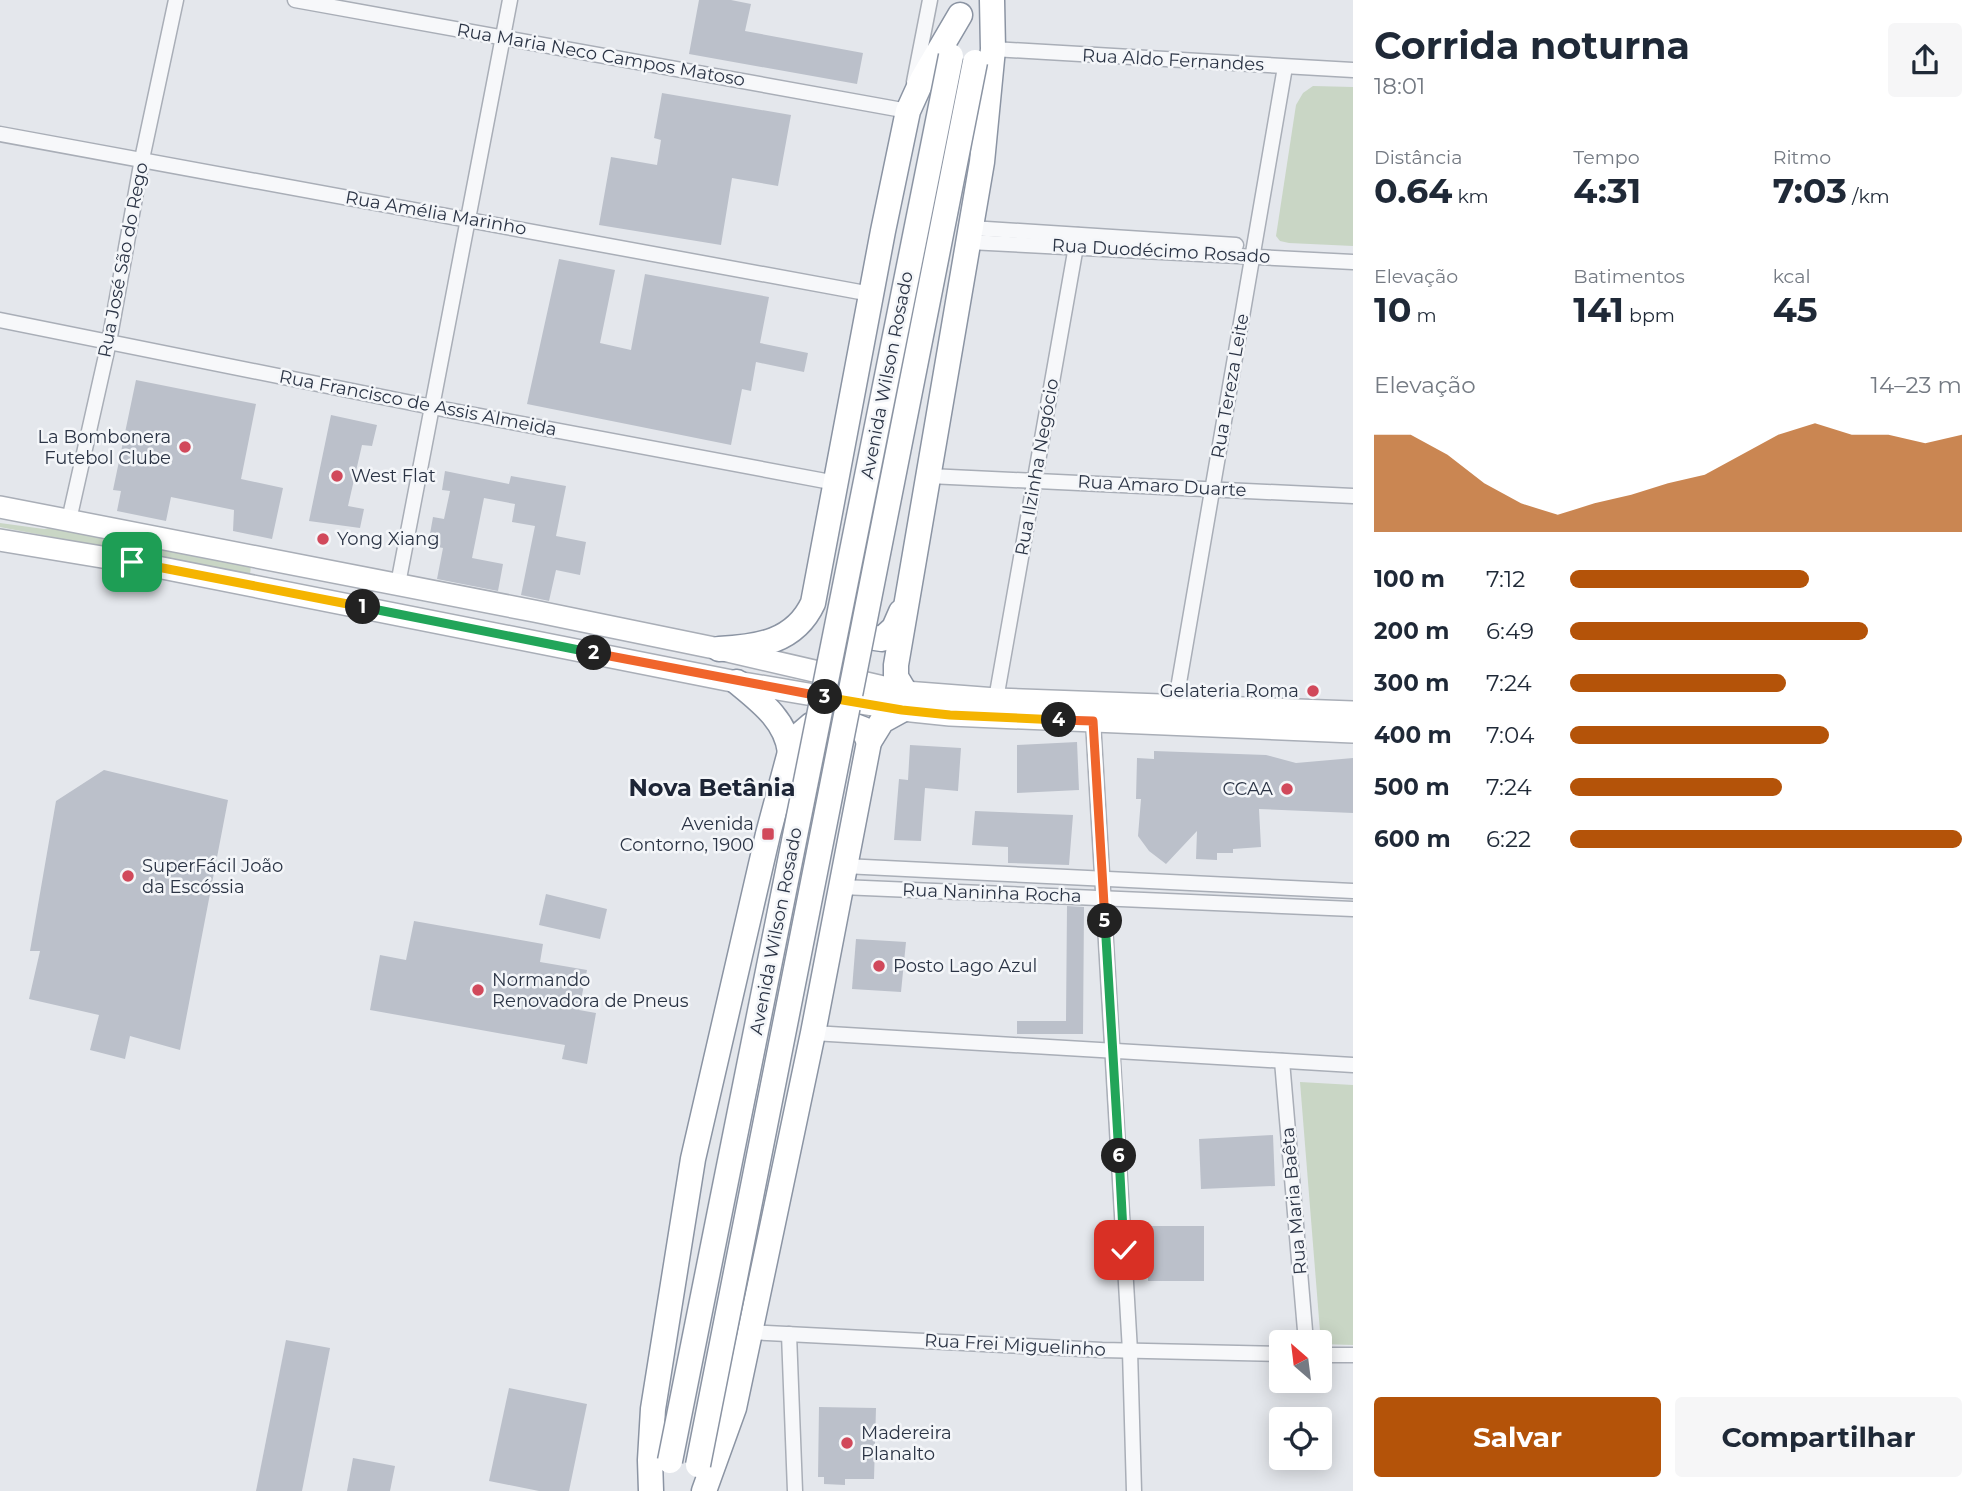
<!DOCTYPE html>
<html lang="pt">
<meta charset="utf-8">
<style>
body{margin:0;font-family:Montserrat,sans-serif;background:#f6f6f7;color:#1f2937;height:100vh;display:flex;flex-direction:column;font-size:26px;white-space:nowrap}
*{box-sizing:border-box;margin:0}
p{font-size:23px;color:#747a83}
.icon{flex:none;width:38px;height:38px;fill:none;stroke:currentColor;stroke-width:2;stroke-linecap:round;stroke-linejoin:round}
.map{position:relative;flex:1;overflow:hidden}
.side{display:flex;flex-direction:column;background:#fff;width:630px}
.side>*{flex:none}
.needle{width:46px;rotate:332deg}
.tools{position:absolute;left:1269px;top:1330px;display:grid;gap:14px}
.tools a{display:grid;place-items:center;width:63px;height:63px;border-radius:7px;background:#fff;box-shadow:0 4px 18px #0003;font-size:35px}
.pin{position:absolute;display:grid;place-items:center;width:60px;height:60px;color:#fff;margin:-30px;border-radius:14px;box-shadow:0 4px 10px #0006}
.km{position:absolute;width:35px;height:35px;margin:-18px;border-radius:50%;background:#222;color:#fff;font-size:19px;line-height:35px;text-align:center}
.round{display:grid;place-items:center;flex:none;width:74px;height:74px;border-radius:7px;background:#f6f6f7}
.summary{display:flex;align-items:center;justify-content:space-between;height:119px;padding:0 21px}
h1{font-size:38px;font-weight:700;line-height:52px}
.metrics{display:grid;grid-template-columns:repeat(3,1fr);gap:10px;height:119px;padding:7px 21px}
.metrics div{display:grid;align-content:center}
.metrics b{font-size:35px;font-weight:700}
.metrics small{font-size:19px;font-weight:400}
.metrics p{font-size:19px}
.chart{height:196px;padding:14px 21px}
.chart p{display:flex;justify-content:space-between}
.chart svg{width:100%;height:126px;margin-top:7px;fill:#b45309;opacity:.7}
.primary-button{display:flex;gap:14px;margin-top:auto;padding:14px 21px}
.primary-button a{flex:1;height:80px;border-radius:7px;background:#b45309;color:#fff;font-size:28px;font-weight:700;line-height:80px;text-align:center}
.primary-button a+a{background:#f6f6f7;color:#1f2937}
ul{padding:0 21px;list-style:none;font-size:23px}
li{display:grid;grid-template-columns:112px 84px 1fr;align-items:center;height:52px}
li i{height:18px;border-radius:9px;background:#b45309}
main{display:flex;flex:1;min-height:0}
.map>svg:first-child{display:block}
</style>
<main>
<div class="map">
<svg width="1353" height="1491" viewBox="0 0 1353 1491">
<rect width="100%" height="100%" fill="#e4e7ec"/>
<g fill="#c9d6c5">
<path d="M1313 86 1353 87V246L1289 243 1280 241 1276 236 1296 105 1303 93Z"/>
<path d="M0 523 44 529 66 526 251 565 250 575 0 527Z"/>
<path d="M1300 1082 1353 1085V1345L1321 1344Z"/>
</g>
<g fill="#bbc0ca">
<path d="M699 0H731L751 4 745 31 863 53 857 84 689 54Z"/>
<path d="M662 93 791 115 778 186 732 178 721 245 599 225 611 157 657 165 661 140 654 138Z"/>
<path d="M559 259 615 270 600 343 631 350 645 274 769 297 760 343 808 353 804 372 756 362 751 391 742 389 731 445 527 404Z"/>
<path d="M136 380 256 404 241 479 283 488 272 539 233 531 234 510 171 497 166 521 117 511 121 491 113 490Z"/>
<path d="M331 415 377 425 372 446 362 445 348 506 364 509 360 528 309 521Z"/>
<path d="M445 471 509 484 511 476 566 486 556 536 586 542 580 575 556 570 549 601 521 595 535 526 512 522 515 504 484 498 472 558 503 564 498 591 437 579 443 548 428 545 433 517 444 519 450 491 442 490Z"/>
<path d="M1077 742 1079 790 1017 793V745Z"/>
<path d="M910 745 961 748 958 791 925 788 921 841 894 840 899 779 908 780Z"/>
<path d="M1154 751 1266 755 1296 763 1353 758V813L1259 809 1261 847 1233 849V853H1217V860L1196 859 1197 831 1166 864 1149 851 1138 836 1141 799H1136L1137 758 1154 759Z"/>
<path d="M104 770 228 800 180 1050 130 1036 125 1059 90 1050 99 1015 29 999 40 951H30L56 801Z"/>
<path d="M975 811 1073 815 1069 865 1008 863V847L972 845Z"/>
<path d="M546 894 607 909 600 939 539 925Z"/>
<path d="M1067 906 1084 907 1083 1034H1017V1021H1066Z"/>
<path d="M414 921 543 944 540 962 587 970 579 1010 596 1013 587 1064 562 1059 565 1045 370 1010 380 955 406 960Z"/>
<path d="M856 939 906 942 901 992 852 989Z"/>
<path d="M1273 1135 1275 1186 1201 1189 1199 1139Z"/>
<rect x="1148" y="1226" width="56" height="55"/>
<path d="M286 1340 330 1348 302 1491H256Z"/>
<path d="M509 1388 587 1404 569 1491H539L489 1481Z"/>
<path d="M819 1407 876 1408 874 1479H845V1485L824 1484V1477H818Z"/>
<path d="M353 1458 395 1466 390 1491H347Z"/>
</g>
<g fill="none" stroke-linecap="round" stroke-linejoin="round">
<g stroke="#a9aeb7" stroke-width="17">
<g id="minor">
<path d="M295 0 908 111 909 106"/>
<path d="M993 49 1353 70"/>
<path d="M914 82 930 0"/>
<path d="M0 134 871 294"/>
<path d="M971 228 1236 245"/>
<path d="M969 242 1353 262"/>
<path d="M0 320 432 407 836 483"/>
<path d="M929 476 1353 496"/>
<path d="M69 520 109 342 142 159 176 0"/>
<path d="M398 584 510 0"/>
<path d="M996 699 1078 235"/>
<path d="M1175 706 1285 67"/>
<path d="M1093 721 1130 1351 1134 1491"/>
<path d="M844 866 1353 891"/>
<path d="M841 887 1353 909"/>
<path d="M813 1033 1353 1065"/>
<path d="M1282 1061 1306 1342"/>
<path d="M749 1332 1102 1350 1281 1354"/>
<path d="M789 1334 795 1491"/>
<path d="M1320 1355H1353"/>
</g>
</g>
<g stroke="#a9aeb7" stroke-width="24">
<g id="secondary">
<path d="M0 507 534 611 719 649 905 692 996 699 1353 712"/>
<path d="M0 540 132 562 737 682 902 710 950 715 1353 732"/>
</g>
</g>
<g stroke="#8b94a3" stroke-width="27">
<g id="trunk">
<path d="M840 633 882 639 894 628 901 612"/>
<path d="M719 649C758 647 795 642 813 603L883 231 908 111 923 78 960 15"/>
<path d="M737 682C760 701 786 720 790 752"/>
<path d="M905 692 896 677V665L982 162 993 49 992 0"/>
<path d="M651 1491 650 1460 653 1409 693 1159 768 834 790 752 797 737 811 725 822 721H842L863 729 869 742"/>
<path d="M704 1491 734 1408 745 1356 813 1033 869 742 882 721 902 710"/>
</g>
</g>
<use href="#minor" stroke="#f7f8fa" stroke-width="14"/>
<use href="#secondary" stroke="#fff" stroke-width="21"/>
<use href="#trunk" stroke="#fff" stroke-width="24"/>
<g stroke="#8b94a3" stroke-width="27" stroke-linecap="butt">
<g id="trunk-bridge">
<path d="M670 1461 951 56"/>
<path d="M698 1465 975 62"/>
</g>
</g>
<use href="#trunk-bridge" stroke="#fff" stroke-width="24"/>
</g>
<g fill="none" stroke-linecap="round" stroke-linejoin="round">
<g stroke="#fff" stroke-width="14">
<path id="split-1" d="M132 562 363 607"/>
</g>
<g stroke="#fff" stroke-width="14">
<path id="split-2" d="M363 607 594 653"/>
</g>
<g stroke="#fff" stroke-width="14">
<path id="split-3" d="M594 653 825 697"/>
</g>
<g stroke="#fff" stroke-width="14">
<path id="split-4" d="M825 697 902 710 950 715 1059 720"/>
</g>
<g stroke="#fff" stroke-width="14">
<path id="split-5" d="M1059 720 1093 721 1105 921"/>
</g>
<g stroke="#fff" stroke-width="14">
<path id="split-6" d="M1105 921 1119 1156"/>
</g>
<g stroke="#fff" stroke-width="14">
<path id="split-7" d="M1119 1156 1124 1250"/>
</g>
<use href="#split-1" stroke="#f5b400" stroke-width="9"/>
<use href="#split-2" stroke="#22a559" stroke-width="9"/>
<use href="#split-3" stroke="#f0652b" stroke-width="9"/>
<use href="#split-4" stroke="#f5b400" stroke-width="9"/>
<use href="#split-5" stroke="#f0652b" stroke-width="9"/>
<use href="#split-6" stroke="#22a559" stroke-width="9"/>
<use href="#split-7" stroke="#22a559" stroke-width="9"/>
</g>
<g fill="#d1495b" stroke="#f4f6f9" stroke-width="2.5">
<circle cx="185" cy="447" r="7"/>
<circle cx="337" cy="476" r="7"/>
<circle cx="323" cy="539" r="7"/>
<circle cx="1313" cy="691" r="7"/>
<circle cx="1287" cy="789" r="7"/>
<rect x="761" y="827" width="14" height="14" rx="3.5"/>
<circle cx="128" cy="876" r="7"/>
<circle cx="879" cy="966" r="7"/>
<circle cx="478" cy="990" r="7"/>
<circle cx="847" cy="1443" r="7"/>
</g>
<g text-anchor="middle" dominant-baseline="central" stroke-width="5" stroke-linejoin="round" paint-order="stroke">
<g font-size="18" fill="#2b3445" stroke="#f4f6f9">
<text transform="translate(601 55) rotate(10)">Rua Maria Neco Campos Matoso</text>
<text transform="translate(1173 60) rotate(3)">Rua Aldo Fernandes</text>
<text transform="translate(436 213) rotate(10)">Rua Amélia Marinho</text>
<text transform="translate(1161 251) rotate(3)">Rua Duodécimo Rosado</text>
<text transform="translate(123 260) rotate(-79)">Rua José São do Rego</text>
<text transform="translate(887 375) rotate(-79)">Avenida Wilson Rosado</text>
<text transform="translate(1230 386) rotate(-80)">Rua Tereza Leite</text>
<text transform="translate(418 403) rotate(11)">Rua Francisco de Assis Almeida</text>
<text transform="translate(1037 467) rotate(-80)">Rua Ilzinha Negócio</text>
<text transform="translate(1162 486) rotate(3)">Rua Amaro Duarte</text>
<text transform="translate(992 893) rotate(2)">Rua Naninha Rocha</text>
<text transform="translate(776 931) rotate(-79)">Avenida Wilson Rosado</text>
<text transform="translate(1294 1201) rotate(-95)">Rua Maria Baêta</text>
<text transform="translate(1015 1345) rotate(3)">Rua Frei Miguelinho</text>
</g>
<g font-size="18" fill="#2b3445" stroke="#f4f6f9" text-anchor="start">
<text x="171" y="437" text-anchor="end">La Bombonera<tspan x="171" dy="21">Futebol Clube</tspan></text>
<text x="351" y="476">West Flat</text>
<text x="337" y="539">Yong Xiang</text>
<text x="1299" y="691" text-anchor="end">Gelateria Roma</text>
<text x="1273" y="789" text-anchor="end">CCAA</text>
<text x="754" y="824" text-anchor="end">Avenida<tspan x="754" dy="21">Contorno, 1900</tspan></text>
<text x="142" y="866">SuperFácil João<tspan x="142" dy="21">da Escóssia</tspan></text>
<text x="893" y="966">Posto Lago Azul</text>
<text x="492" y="980">Normando<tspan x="492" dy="21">Renovadora de Pneus</tspan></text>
<text x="861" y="1433">Madereira<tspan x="861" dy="21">Planalto</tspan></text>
</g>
<g font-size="24" font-weight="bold" fill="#1d2536" stroke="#f4f6f9">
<text x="712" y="787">Nova Betânia</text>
</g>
</g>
</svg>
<div class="tools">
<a><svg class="needle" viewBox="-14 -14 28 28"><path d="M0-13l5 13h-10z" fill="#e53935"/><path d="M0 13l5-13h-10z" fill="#747a83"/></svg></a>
<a><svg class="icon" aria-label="locate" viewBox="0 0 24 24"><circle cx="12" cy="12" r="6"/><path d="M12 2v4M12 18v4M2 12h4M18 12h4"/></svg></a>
</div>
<div class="pin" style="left:132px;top:562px;background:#1e9e55"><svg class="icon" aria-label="arrive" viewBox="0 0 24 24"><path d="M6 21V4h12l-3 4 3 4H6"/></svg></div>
<div class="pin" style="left:1124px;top:1250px;background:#d93025"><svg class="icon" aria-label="check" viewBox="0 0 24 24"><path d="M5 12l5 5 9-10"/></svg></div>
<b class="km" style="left:363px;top:607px">1</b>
<b class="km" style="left:594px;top:653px">2</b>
<b class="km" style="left:825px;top:697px">3</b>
<b class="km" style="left:1059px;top:720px">4</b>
<b class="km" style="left:1105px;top:921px">5</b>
<b class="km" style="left:1119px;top:1156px">6</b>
</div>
<section class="side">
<div class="summary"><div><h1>Corrida noturna</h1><p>18:01</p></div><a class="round"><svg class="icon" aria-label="share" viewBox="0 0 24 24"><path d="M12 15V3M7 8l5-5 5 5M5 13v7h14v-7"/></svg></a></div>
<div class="metrics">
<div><p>Distância</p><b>0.64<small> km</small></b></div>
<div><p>Tempo</p><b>4:31</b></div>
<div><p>Ritmo</p><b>7:03<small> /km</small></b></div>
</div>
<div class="metrics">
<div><p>Elevação</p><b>10<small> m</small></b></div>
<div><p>Batimentos</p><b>141<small> bpm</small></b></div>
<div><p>kcal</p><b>45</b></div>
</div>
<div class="chart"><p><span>Elevação</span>14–23 m</p>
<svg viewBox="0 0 160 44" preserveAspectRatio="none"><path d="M0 44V10L10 10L20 17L30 27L40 34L50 38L60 34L70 31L80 27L90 24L100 17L110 10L120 6L130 10L140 10L150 13L160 10V44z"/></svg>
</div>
<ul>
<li><b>100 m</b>7:12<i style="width:61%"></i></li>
<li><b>200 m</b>6:49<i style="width:76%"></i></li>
<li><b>300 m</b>7:24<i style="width:55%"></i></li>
<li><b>400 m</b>7:04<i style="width:66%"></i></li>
<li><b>500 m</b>7:24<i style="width:54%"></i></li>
<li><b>600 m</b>6:22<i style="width:100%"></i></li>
</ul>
<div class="primary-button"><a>Salvar</a><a>Compartilhar</a></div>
</section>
</main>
